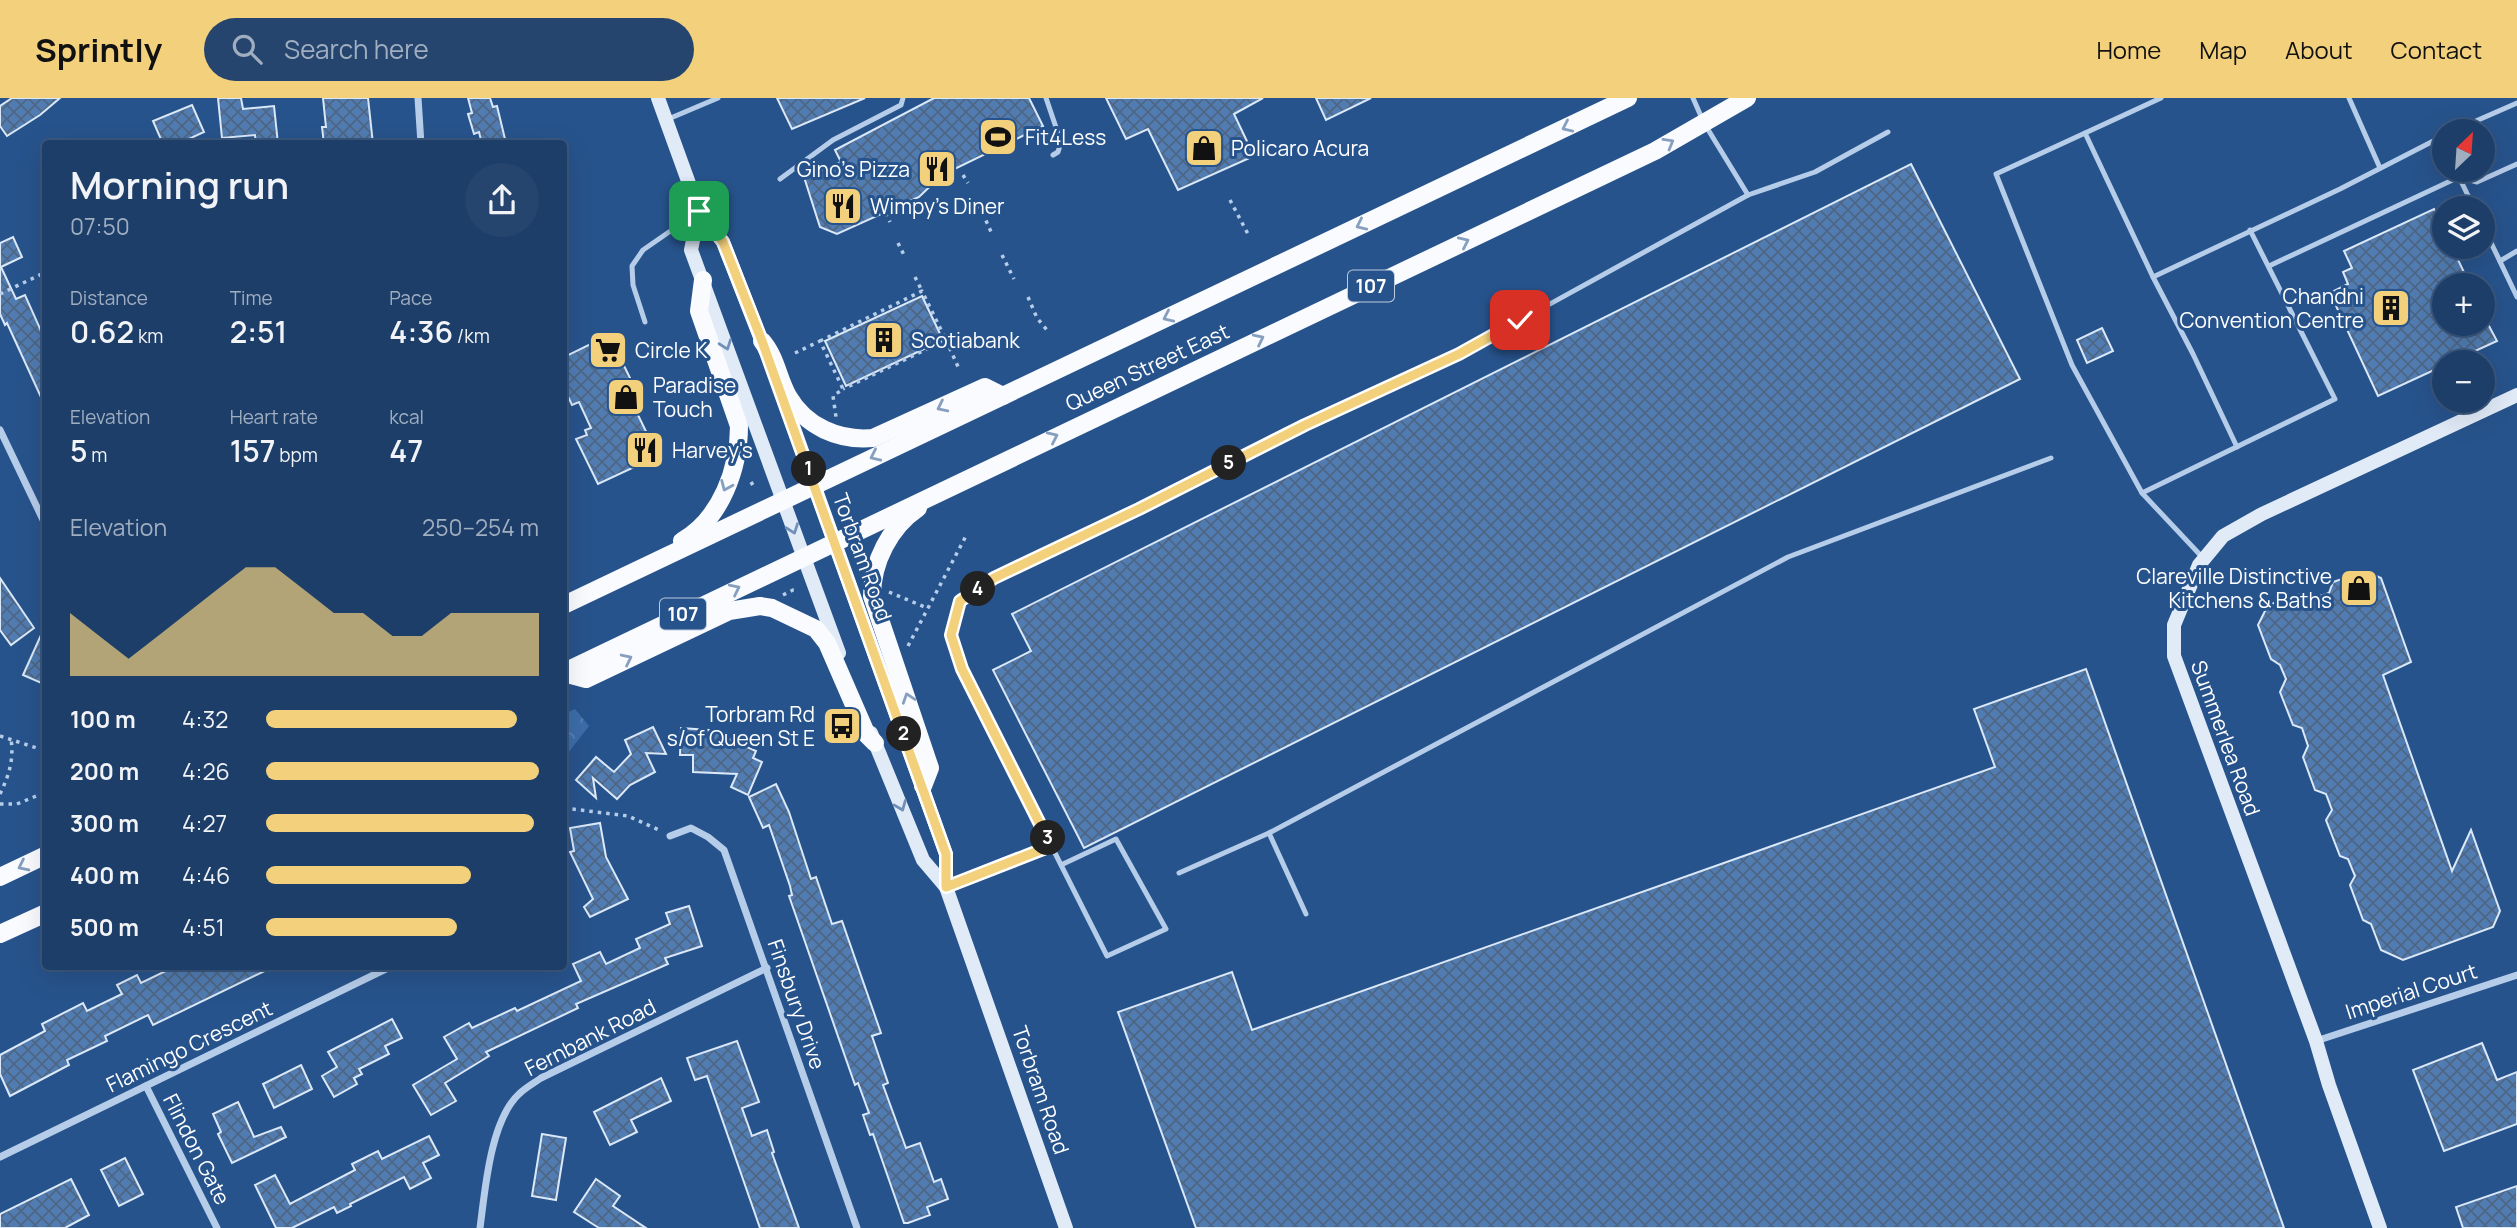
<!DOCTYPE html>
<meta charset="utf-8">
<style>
body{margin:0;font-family:Manrope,sans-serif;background:#25456f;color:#f1f3f6;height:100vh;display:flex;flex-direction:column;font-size:26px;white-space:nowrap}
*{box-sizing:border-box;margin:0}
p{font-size:23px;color:#a0aec0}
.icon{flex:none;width:38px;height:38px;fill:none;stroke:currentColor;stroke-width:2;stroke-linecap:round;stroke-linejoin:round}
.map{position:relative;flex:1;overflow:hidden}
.sheet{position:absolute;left:42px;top:42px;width:525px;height:830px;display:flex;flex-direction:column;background:#1d3e69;border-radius:7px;box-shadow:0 7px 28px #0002,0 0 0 2px #3b577d}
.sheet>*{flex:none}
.needle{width:46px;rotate:25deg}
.controls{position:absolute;left:2432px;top:21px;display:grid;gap:14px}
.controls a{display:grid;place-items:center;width:63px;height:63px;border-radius:50%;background:#1d3e69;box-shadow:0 7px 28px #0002,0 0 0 2px #3b577d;font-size:35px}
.pin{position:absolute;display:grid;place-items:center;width:60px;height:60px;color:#fff;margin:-30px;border-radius:14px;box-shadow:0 4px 10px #0006}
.km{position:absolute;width:35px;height:35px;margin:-18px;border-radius:50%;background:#222;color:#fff;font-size:19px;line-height:35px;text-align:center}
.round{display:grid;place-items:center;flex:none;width:74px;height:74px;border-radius:37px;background:#25456f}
.summary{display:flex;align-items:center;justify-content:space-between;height:119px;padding:0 28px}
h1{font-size:38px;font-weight:600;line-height:52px}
.metrics{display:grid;grid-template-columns:repeat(3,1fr);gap:10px;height:119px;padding:7px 28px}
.metrics div{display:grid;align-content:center}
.metrics b{font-size:30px;font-weight:600}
.metrics small{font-size:19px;font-weight:400}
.metrics p{font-size:19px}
.chart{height:196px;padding:14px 28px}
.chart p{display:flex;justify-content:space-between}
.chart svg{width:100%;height:126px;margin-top:7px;fill:#f2d07c;opacity:.7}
ul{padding:0 28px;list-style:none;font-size:23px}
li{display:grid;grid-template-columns:112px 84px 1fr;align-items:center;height:52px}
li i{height:18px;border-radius:9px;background:#f2d07c}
header{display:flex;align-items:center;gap:42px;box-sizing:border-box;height:98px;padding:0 35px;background:#f2d07c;color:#111}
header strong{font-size:33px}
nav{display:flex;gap:38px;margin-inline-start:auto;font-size:24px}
.search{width:490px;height:63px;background:#25456f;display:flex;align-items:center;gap:18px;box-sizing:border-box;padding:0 24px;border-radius:38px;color:#a0aec0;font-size:26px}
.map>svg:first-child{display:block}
</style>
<header>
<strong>Sprintly</strong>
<div class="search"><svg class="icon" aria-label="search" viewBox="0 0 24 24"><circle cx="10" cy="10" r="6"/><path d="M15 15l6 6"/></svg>Search here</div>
<nav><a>Home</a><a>Map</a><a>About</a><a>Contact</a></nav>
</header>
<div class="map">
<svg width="2517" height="1130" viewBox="0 0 2517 1130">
<defs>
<pattern id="park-crowns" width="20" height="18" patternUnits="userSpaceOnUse" patternTransform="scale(1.75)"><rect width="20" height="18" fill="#3c6ca8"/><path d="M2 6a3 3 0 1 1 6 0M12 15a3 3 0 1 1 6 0" fill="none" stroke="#5982b5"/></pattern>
<pattern id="building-cross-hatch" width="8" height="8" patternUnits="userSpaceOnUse" patternTransform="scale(1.75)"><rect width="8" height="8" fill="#507cb2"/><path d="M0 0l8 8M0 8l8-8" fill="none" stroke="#4e6684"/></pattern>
</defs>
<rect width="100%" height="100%" fill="#27538c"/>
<path fill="url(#park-crowns)" d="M575 611 589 628 564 660V616Z"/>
<g fill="url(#building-cross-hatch)" stroke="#dae8f8" stroke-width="2">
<path d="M12 0H60L40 17 7 38 0 28V8Z"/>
<path d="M218 0H241L243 11 274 8 278 46H256L255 37 222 40Z"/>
<path d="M323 0H368L373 46H324L322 29H326Z"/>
<path d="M468 0H490L493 9 497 8 505 41 482 46 479 34 474 36 468 16 472 15Z"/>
<path d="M777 0H865L792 31Z"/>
<path d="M934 0H1029L1043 28 942 77 919 99 837 136 820 129 804 79 841 64 835 52Z"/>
<path d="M1106 0H1263L1234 16 1254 58 1178 92 1148 31 1126 41Z"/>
<path d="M1316 0H1371L1326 22Z"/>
<path d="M192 7 204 34 178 46H163L153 23Z"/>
<path d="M1911 66 2020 281 1084 750 993 572 1031 553 1012 516Z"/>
<path d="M2434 111 2445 133V149H2452L2470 187H2445V226H2488L2497 243 2451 264H2445V267L2378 298 2330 195 2348 186 2343 174 2352 170 2344 153Z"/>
<path d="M13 139 22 159 1 169 16 201 25 197 46 244V310L7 225 5 227 0 216V145Z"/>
<path d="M922 198 943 242 846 288 825 243Z"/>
<path d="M2102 230 2113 253 2087 265 2077 242Z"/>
<path d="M609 237 631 282 627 283 641 313 637 315 658 358 598 386 576 341 587 337 585 332 591 330 579 304 572 307 564 290V259Z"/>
<path d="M2365 473 2381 480 2411 564 2383 577 2452 773 2471 732 2500 813 2493 829 2403 862 2381 852 2371 826 2363 822 2350 787 2355 778 2348 761 2340 758 2326 722 2332 712 2326 696 2315 692 2303 659 2308 648 2302 630 2293 627 2280 594 2286 581 2280 567 2271 561 2258 527 2268 507 2300 496 2311 501 2329 495 2333 484Z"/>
<path d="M0 480 34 530 11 547 0 532Z"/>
<path d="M46 526V587L23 577Z"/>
<path d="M2086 571 2284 1130H1196L1118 914 1232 874 1252 932 1995 669 1974 611Z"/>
<path d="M653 629 666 656 646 655 655 674 630 687 617 701 593 680 596 700 576 682 596 659 614 674 631 656 625 642Z"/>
<path d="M681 630 709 632 756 653 753 660 762 664 748 697 731 689 737 676 693 674V657H680Z"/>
<path d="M776 686 789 714 811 781 816 779 832 826 842 823 881 935 872 938 888 985 883 987 906 1050 920 1045 934 1084 941 1081 948 1101 927 1109 930 1117 908 1125H904L873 1036 870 1037 863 1017 869 1015 858 985 855 987 789 798 792 797 790 788 769 727 763 730 749 699Z"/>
<path d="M600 725 606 759 628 801 590 819 584 809 593 801 570 754 574 753 570 730Z"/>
<path d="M689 808 702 848 665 860 668 866 576 906 578 910 486 954 489 958 445 985 456 1003 431 1017 413 987 457 961 444 939 469 925 472 930 515 910 517 913 581 883 573 866 600 854 606 866 640 850 636 841 670 826 666 815Z"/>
<path d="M176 868H275L153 927 148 917 105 938 107 943 67 962 69 967 10 998 0 976V957L45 933 42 926 83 905 87 913 122 896 117 887 137 877 141 885Z"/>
<path d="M392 921 402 940 385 948 389 956 359 971 362 976 354 980 357 986 334 999 322 978 337 969 328 954Z"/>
<path d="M737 943 759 1004 742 1010 752 1038 767 1032 774 1054 772 1055 799 1130H760L707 978 695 982 687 960Z"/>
<path d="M2482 945 2497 982 2517 974V1026L2444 1053 2413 972Z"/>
<path d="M301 967 312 991 274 1010 263 986Z"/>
<path d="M661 980 671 1003 631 1022 637 1034 610 1047 594 1014Z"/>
<path d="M238 1004 254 1039 281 1029 286 1039 232 1065 218 1036 221 1034 213 1016Z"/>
<path d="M542 1036 566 1040 556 1102 532 1098Z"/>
<path d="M429 1038 439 1057 423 1065 431 1080 410 1091 404 1079 350 1106 351 1108 337 1115 334 1109 292 1130H276L255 1087 275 1077 290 1106 355 1072 352 1066 378 1053 382 1061Z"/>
<path d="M125 1060 143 1096 119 1108 101 1072Z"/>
<path d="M71 1081 89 1117 65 1130H0V1116Z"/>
<path d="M596 1081 620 1098 613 1108 646 1130H599L574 1114Z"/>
<path d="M2517 1088V1130H2463L2456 1109Z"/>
</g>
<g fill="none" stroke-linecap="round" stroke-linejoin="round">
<g stroke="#b6cdea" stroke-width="3.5" stroke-dasharray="3.5 5" stroke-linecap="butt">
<path d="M963 77 968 85"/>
<path d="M1230 102 1248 136"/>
<path d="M979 107 992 136"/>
<path d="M886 115 890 124"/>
<path d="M898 145 905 159"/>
<path d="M1002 157 1014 181"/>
<path d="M915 179 922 193"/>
<path d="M0 196 46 174"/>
<path d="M1028 199 1037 220 1047 232"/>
<path d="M946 242 960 273"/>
<path d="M820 243 922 193 946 242 843 291"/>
<path d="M795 255 820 243 843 291 833 298 836 319"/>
<path d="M751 384 754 389"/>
<path d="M889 494 927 510"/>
<path d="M783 497 793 492H798"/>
<path d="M908 548 967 436"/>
<path d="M0 638 46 653"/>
<path d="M0 696C9 677 14 662 11 641"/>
<path d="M0 706H17L46 694"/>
<path d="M564 710 628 718 659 732"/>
</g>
<g stroke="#b6cdea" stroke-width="5">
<path d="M1046 0 1061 44 1058 54 1053 57"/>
<path d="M1693 0 1704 25 1748 97"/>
<path d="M2161 0 1996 76 2072 267 2142 395 2204 461"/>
<path d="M2349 0 2380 70"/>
<path d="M666 22 718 0"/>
<path d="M2453 33 2517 5"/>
<path d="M2085 35 2153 179 2193 256 2237 349"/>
<path d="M2456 72 2459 79 2477 84 2517 66"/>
<path d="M780 81 833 42 901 7 903 0"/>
<path d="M2483 128 2517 199"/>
<path d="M2500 163 2517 153"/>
<path d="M2269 168 2459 79 2474 110"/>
<path d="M2153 179 2340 91 2445 37"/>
<path d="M645 224 633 187 632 168 643 152 695 116"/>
<path d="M2142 395 2335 301 2250 132"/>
<path d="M564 419V422"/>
<path d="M1061 767 1116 741 1166 831 1107 858 962 571 951 537 960 503 994 480 1139 410 1305 326 1459 256 1748 97 1815 74 1888 34"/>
<path d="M1179 775 1269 735"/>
<path d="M947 789 1051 748"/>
<path d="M1306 816 1269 735 1788 459 2051 360"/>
</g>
<g stroke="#b6cdea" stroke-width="7">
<path d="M418 0 421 46"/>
<path d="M0 332 46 428"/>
<path d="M670 738 691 730 708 739 724 752 857 1130"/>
<path d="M2316 943 2517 877"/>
<path d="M146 988 217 1130"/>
<path d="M0 1059 392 868"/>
<path d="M480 1130C485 1093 490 1023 519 996 525 990 534 985 541 980L767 870"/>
</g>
<g stroke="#e1ebf8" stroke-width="14">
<path d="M658 0 699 113 723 144 765 252"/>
<path d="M699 113 691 152 839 555"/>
<path d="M782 297 946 756V789"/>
<path d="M871 635 923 762 946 789 1066 1130"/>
<path d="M2380 1130 2329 987 2316 943 2174 558V527L2199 467 2223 438 2262 416 2517 297"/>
</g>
<g stroke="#f9fbfe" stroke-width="18">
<path d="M762 243C776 259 778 280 788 298 806 329 839 343 873 340L985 289 1003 298"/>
<path d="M918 410C890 429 872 464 872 498L930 670 923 688"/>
<path d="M682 443C721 421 739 370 739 328L699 213 703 182"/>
<path d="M564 507 1628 0"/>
<path d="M564 574 1655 53 1747 0"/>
<path d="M564 575 586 581 729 513 760 508 772 510 816 531 827 545 867 637 875 645"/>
<path d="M0 779 46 757"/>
<path d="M0 836 46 815"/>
</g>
</g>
<defs><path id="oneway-chevron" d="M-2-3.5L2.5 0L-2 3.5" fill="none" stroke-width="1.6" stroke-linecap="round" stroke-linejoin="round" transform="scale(1.75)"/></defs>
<g stroke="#869fbf">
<use href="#oneway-chevron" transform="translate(1567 29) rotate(155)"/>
<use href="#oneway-chevron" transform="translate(1669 45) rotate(-30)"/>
<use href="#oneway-chevron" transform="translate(1361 127) rotate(155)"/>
<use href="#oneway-chevron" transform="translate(1464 144) rotate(-25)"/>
<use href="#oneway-chevron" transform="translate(1168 219) rotate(155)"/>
<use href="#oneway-chevron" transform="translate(1259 241) rotate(-26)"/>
<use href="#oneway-chevron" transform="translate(942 309) rotate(154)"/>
<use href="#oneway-chevron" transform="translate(1053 339) rotate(-25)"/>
<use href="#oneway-chevron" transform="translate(875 358) rotate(155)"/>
<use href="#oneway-chevron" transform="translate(726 388) rotate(113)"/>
<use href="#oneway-chevron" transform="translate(735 491) rotate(-26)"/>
<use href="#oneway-chevron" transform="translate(627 561) rotate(-26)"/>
<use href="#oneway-chevron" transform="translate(908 600) rotate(-108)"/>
<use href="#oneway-chevron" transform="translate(23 768) rotate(154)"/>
</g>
<g stroke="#7190b7">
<use href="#oneway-chevron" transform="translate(726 247) rotate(70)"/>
<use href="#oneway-chevron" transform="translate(793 431) rotate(70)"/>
<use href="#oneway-chevron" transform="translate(901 708) rotate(68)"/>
</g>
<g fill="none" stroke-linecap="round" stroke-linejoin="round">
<g stroke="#fff" stroke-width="14">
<path id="route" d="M699 113 723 144 762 243 946 756V789L1051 748 962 571 951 537 960 503 994 480 1139 411 1305 327 1459 256 1520 222"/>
</g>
<use href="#route" stroke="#f2d07c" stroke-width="9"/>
</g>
<defs>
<g id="stadium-square" transform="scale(2.0125)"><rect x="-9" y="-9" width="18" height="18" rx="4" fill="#f2d07c" stroke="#27538c"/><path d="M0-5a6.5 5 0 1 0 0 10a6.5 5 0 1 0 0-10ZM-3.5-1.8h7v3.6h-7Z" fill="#111"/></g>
<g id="shop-square" transform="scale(2.0125)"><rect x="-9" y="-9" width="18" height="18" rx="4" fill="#f2d07c" stroke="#27538c"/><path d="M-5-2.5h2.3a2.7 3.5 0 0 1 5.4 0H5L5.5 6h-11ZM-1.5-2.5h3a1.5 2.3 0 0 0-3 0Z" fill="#111"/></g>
<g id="restaurant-square" transform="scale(2.0125)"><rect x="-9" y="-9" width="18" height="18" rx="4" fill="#f2d07c" stroke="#27538c"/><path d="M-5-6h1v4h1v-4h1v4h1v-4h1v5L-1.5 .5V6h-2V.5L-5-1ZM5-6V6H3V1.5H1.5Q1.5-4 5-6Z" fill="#111"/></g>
<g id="building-square" transform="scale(2.0125)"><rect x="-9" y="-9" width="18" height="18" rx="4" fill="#f2d07c" stroke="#27538c"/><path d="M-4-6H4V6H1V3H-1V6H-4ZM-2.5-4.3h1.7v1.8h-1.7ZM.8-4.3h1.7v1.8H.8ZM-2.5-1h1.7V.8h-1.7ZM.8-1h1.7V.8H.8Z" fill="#111"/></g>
<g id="supermarket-square" transform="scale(2.0125)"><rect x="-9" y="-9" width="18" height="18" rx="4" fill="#f2d07c" stroke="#27538c"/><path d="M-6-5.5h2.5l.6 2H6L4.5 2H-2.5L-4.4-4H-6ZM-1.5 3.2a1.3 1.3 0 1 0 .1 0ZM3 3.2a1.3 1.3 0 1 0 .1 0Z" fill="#111"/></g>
<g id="bus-square" transform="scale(2.0125)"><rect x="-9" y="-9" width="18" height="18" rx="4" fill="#f2d07c" stroke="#27538c"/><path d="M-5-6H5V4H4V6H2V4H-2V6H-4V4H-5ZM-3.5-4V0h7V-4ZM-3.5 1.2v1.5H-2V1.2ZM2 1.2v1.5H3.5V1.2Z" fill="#111"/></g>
</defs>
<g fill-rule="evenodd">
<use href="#stadium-square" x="998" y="39"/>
<use href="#shop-square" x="1204" y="50"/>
<use href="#restaurant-square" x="937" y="71"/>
<use href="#restaurant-square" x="843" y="108"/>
<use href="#building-square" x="2391" y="210"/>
<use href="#building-square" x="884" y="242"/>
<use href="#supermarket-square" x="608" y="252"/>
<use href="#shop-square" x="626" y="299"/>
<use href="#restaurant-square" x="645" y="352"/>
<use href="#shop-square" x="2359" y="490"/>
<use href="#bus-square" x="842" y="628"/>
</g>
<g text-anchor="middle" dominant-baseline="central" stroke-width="6" stroke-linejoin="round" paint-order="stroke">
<g fill="#27538c" stroke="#becbdc" stroke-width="2">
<rect x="1348" y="172.5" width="46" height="31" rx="5"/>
<rect x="660" y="500.5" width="46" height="31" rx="5"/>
</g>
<g font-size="19" font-weight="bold" fill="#fff">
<text x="1371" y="188">107</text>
<text x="683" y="516">107</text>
</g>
<g font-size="21" fill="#fff" stroke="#27538c" text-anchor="start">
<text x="1025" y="39">Fit4Less</text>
<text x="1231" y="50">Policaro Acura</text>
<text x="910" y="71" text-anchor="end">Gino's Pizza</text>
<text x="870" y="108">Wimpy's Diner</text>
<text x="2364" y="198" text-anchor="end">Chandni<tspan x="2364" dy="24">Convention Centre</tspan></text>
<text x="911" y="242">Scotiabank</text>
<text x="635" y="252">Circle K</text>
<text x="653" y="287">Paradise<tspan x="653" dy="24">Touch</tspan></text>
<text x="672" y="352">Harvey's</text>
<text x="2332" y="478" text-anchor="end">Clareville Distinctive<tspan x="2332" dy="24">Kitchens &amp; Baths</tspan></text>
<text x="815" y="616" text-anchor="end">Torbram Rd<tspan x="815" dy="24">s/of Queen St E</tspan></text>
</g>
<g font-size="21" fill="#fff" stroke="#27538c">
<text transform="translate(1147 269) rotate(-25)">Queen Street East</text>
<text transform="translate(863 459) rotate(70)">Torbram Road</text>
<text transform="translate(2226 640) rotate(70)">Summerlea Road</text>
<text transform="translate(2411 893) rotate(-18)">Imperial Court</text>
<text transform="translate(797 906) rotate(71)">Finsbury Drive</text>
<text transform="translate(590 939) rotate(-27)">Fernbank Road</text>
<text transform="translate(189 948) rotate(-26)">Flamingo Crescent</text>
<text transform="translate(1041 992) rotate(71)">Torbram Road</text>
<text transform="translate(197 1051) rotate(63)">Flindon Gate</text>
</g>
</g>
</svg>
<div class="controls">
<a><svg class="needle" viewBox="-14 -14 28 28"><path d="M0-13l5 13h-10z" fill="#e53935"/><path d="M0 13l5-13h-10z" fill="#a0aec0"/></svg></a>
<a><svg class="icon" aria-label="layers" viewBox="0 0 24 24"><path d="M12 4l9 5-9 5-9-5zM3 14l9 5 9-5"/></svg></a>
<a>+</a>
<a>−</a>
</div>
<div class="pin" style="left:699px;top:113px;background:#1e9e55"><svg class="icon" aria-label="arrive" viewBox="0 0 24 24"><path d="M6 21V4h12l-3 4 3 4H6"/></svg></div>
<div class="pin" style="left:1520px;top:222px;background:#d93025"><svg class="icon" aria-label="check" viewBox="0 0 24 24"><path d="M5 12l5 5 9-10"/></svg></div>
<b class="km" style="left:809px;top:371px">1</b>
<b class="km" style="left:904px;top:636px">2</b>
<b class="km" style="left:1048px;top:740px">3</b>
<b class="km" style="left:978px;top:491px">4</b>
<b class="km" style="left:1229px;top:365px">5</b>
<section class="sheet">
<div class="summary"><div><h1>Morning run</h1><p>07:50</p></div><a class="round"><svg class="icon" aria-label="share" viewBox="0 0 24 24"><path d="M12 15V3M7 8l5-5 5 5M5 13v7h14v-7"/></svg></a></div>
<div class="metrics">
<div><p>Distance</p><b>0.62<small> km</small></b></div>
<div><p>Time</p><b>2:51</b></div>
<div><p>Pace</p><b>4:36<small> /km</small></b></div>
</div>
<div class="metrics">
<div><p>Elevation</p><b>5<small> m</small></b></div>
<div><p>Heart rate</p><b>157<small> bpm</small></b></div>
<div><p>kcal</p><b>47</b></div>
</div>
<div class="chart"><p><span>Elevation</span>250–254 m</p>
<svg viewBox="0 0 160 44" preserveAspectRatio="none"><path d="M0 44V22L10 30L20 38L30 30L40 22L50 14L60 6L70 6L80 14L90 22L100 22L110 30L120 30L130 22L140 22L150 22L160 22V44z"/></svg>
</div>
<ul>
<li><b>100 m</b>4:32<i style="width:92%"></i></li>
<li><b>200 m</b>4:26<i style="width:100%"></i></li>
<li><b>300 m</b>4:27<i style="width:98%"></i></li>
<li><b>400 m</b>4:46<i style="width:75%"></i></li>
<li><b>500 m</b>4:51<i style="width:70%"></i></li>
</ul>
</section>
</div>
